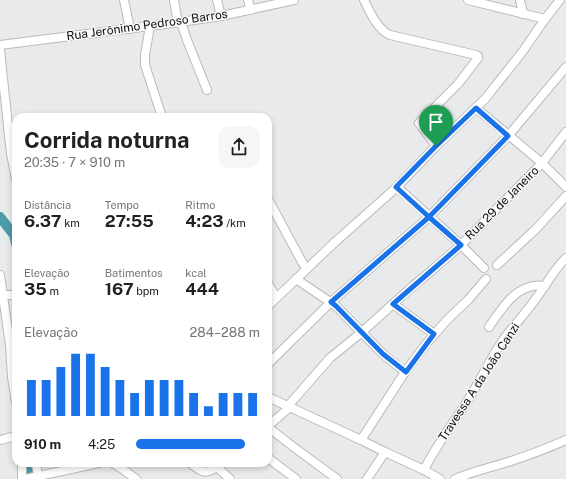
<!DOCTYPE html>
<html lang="pt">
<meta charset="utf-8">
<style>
body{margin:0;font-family:"Public Sans",sans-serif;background:#f6f6f6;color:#202124;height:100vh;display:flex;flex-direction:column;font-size:15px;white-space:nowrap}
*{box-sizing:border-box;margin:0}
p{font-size:13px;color:#757577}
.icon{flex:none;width:22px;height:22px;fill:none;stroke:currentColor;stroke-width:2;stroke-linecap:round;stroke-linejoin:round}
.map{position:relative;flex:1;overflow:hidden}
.panel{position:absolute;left:12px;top:113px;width:260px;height:354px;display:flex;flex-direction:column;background:#fff;border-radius:12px;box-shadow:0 2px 6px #0003}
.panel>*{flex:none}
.pin{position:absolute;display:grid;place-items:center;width:34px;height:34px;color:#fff;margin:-41px -17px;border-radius:50% 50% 50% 0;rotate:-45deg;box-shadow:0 0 4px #0007}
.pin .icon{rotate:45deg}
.round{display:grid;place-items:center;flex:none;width:42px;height:42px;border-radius:12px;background:#f6f6f6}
.summary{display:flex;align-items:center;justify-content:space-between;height:68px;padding:0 12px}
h1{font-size:22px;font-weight:700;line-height:30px}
.stats{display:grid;grid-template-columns:repeat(3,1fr);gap:6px;height:68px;padding:4px 12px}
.stats div{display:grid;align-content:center}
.stats b{font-size:17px;font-weight:700}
.stats small{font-size:11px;font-weight:400}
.stats p{font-size:11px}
.chart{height:112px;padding:8px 12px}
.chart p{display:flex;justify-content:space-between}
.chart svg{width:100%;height:72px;margin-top:4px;stroke:#1a73e8;stroke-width:6}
ul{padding:0 12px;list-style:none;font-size:13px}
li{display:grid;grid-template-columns:64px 48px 1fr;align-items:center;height:30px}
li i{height:10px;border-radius:5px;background:#1a73e8}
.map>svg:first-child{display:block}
</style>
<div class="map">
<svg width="566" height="479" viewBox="0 0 566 479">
<rect width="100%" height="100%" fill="#e9eaeb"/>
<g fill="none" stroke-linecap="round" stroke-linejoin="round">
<g stroke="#4c9bab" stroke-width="10">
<path d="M0 217 14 235 16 244"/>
<path d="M28 479 30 466 29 463"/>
</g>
<g stroke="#bababb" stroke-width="10">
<g id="minor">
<path d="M124 0 130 29"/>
<path d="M174 0 178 23"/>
<path d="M217 0 221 16"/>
<path d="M248 0 251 10"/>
<path d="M364 0C370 12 377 29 390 35L476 55 478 56V58L458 84 419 123 436 146"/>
<path d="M468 0 545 19"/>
<path d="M520 0 523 14"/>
<path d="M181 22 187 40 207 90"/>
<path d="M150 26 145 55V65L162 117"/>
<path d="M0 45 181 22 221 16 294 0"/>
<path d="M0 50 11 154 16 179"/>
<path d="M476 108 542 163 566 187"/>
<path d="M397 187 461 245 484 268"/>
<path d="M268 199 302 262 307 269"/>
<path d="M497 265 536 229 566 196"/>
<path d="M0 275 10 345 12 377 16 402"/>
<path d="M296 279 336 306 383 354 405 372"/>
<path d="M268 283 276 298"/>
<path d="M3 295H16"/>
<path d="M393 304 434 334"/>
<path d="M268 306 334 243 397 187 436 146 485 99 523 51 545 19 560 0"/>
<path d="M489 327C502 308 518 281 545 286"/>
<path d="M268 364 331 302 429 217 508 136 566 67"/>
<path d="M268 397 361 440 385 452 424 470 440 479"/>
<path d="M288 406 330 358 362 332 414 285 430 272 461 245 542 163 566 132"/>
<path d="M268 426 290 407"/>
<path d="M268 427C290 445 314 462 337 479"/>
<path d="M0 440 16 436"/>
<path d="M361 440 405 372 426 344 447 320 468 300 486 279"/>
<path d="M268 458 296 479"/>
<path d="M36 463 38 476"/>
<path d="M113 463 121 468 136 479"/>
<path d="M190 463C205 474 206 475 222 463"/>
<path d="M217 467 230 479"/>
<path d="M424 470C435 448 449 428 463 408 478 386 488 362 503 340 514 325 527 312 537 297 547 284 554 269 566 258"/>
<path d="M22 479V463"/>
<path d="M25 479 99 463"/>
<path d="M367 479 385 452"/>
<path d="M455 479C473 471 493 467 511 461 530 455 548 448 566 440"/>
</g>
</g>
<use href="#minor" stroke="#fff" stroke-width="8"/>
</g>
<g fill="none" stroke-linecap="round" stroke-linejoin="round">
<g stroke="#fff" stroke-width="8">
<path id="route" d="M436 146 396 187 429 217 331 302 336 306 383 354 406 372 434 334 393 304 461 245 429 217 508 136 476 108 436 146"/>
</g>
<use href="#route" stroke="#1a73e8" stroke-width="5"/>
</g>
<g text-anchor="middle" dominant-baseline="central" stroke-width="3" stroke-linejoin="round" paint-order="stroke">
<g font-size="12" fill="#101010" stroke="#f6f7f8">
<text transform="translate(147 25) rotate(-8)">Rua Jerônimo Pedroso Barros</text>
<text transform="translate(502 203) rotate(-45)">Rua 29 de Janeiro</text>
<text transform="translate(479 382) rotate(-57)">Travessa A da João Canzi</text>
</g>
</g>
</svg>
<div class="pin" style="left:436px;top:146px;background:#1e9e55"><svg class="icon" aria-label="arrive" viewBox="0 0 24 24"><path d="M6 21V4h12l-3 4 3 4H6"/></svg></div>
<section class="panel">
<div class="summary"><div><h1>Corrida noturna</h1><p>20:35 · 7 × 910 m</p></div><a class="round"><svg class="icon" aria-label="share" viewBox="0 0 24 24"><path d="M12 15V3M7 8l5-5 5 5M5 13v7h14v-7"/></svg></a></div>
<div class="stats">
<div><p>Distância</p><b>6.37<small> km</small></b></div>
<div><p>Tempo</p><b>27:55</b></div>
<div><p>Ritmo</p><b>4:23<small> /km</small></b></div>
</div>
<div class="stats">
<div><p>Elevação</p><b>35<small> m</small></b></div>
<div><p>Batimentos</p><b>167<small> bpm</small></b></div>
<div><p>kcal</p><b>444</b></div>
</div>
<div class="chart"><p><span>Elevação</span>284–288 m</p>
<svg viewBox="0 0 160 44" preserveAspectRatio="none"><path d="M5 44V22M15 44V22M25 44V14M35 44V6M45 44V6M55 44V14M65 44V22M75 44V30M85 44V22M95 44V22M105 44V22M115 44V30M125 44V38M135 44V30M145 44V30M155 44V30"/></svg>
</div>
<ul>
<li><b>910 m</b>4:25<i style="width:88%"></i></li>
</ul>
</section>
</div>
